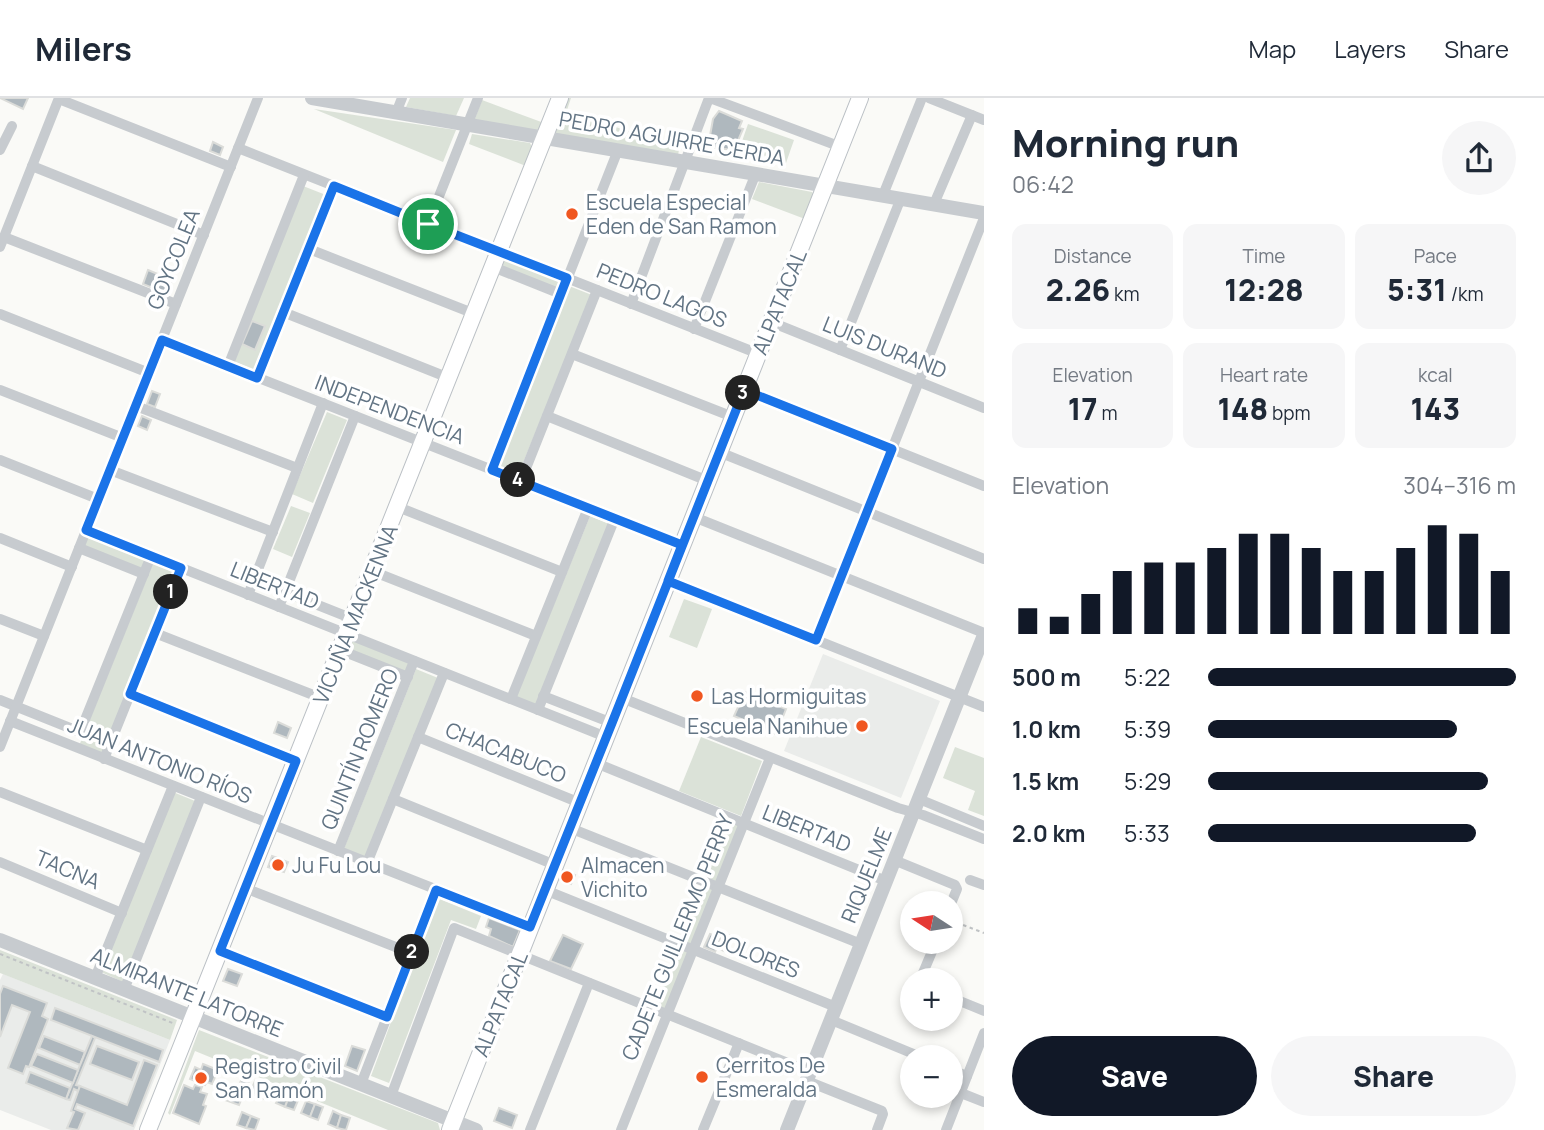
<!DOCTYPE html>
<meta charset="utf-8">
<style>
body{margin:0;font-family:Manrope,sans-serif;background:#f6f6f7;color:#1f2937;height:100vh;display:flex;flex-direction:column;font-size:26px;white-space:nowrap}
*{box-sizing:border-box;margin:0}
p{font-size:23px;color:#747a83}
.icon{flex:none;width:38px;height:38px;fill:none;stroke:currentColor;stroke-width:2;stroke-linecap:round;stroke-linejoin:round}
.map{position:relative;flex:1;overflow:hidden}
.sheet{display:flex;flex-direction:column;background:#fff;width:560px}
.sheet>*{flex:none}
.needle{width:46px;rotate:282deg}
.buttons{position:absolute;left:900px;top:793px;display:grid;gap:14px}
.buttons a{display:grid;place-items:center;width:63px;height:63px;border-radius:50%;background:#fff;box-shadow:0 4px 10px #0003;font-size:35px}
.pin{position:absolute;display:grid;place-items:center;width:60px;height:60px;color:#fff;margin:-30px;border:4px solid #fff;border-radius:50%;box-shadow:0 2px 7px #0007}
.km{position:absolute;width:35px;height:35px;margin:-18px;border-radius:50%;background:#222;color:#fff;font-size:19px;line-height:35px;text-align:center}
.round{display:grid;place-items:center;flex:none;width:74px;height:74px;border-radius:37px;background:#f6f6f7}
.head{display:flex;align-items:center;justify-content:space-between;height:119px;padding:0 28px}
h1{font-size:38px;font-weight:800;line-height:52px}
.figures{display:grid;grid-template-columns:repeat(3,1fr);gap:10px;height:119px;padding:7px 28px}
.figures div{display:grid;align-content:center;border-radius:14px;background:#f6f6f7;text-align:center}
.figures b{font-size:30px;font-weight:800}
.figures small{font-size:19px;font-weight:400}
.figures p{font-size:19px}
.chart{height:196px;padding:14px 28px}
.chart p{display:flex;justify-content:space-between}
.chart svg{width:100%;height:126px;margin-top:7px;stroke:#111827;stroke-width:6}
.cta{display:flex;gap:14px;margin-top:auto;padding:14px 28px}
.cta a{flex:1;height:80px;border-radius:42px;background:#111827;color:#fff;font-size:28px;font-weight:800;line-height:80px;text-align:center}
.cta a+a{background:#f6f6f7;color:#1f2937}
ul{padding:0 28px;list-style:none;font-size:23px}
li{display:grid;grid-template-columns:112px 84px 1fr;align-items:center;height:52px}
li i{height:18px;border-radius:9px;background:#111827}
header{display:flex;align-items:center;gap:42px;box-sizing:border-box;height:98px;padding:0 35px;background:#fff;border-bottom:2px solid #e0e1e3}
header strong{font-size:33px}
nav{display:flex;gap:38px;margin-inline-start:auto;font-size:24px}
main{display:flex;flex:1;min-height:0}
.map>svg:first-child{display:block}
</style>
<header>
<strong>Milers</strong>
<nav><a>Map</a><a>Layers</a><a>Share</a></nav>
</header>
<main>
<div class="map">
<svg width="984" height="1032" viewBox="0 0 984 1032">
<rect width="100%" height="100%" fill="#fafaf7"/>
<g fill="#eaecea">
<path d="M823 556 940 603 901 700 784 653Z"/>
<path d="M3 876 170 942 134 1032H51L0 1012V882Z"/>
</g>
<g fill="#dbe2d8">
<path d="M410 0H464L456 18 406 9Z"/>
<path d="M565 0H571L567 12 679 51 678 58 554 36Z"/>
<path d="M482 2 544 25 540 33 474 23Z"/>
<path d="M314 11 456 32 443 64Z"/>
<path d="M748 26 794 42 786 65 740 49Z"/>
<path d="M472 36 530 45 533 51 526 68 469 46Z"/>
<path d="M759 84 812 94 815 99 805 121 752 101Z"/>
<path d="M303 88 326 97 254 272 231 262Z"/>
<path d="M505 160 564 183 560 192 501 169Z"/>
<path d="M569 188 592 197 518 377 497 368Z"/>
<path d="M327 314 347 322 313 405 292 396Z"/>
<path d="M291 408 310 415 292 459 273 451Z"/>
<path d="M590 418 609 426 536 607 516 599Z"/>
<path d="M89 436 147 460 141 473 83 449Z"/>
<path d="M153 465 175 474 102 657 79 648Z"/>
<path d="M684 501 712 511 697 550 669 539Z"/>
<path d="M351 540 410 564 407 575 347 551Z"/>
<path d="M416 571 438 580 365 761 343 753Z"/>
<path d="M701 639 762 663 741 718 679 693Z"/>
<path d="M955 649 984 660V718L968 712 975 693 943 680Z"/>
<path d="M173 694 195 703 123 884 101 874Z"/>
<path d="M729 723 740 726 665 913 655 906Z"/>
<path d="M437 800 481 818 476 831 451 822 389 985 371 978Z"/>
<path d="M0 852 177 922 170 942 0 875Z"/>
<path d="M199 932 438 1025 440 1032H388L195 953 170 1017 168 1015Z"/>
</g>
<g fill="#afb8be" stroke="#dbdcd9" stroke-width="2">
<path d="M0 0H28L23 11Z"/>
<path d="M719 13 742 23 739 30 743 31 734 52 708 49 713 21Z"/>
<path d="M213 44 223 49 220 57 210 53Z"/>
<path d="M148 172 172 182 167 196 143 186Z"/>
<path d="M252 223 265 228 255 252 242 246Z"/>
<path d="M152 293 160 296 155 309 147 306Z"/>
<path d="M142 318 151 322 147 332 138 328Z"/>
<path d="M745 594 786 611 776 636 734 618Z"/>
<path d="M278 624 291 630 287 640 274 635Z"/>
<path d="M272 758 288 764 284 774 268 769Z"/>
<path d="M563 772 575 777 571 786 559 781Z"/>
<path d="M489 820 520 832 513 849 489 838 491 831 486 829Z"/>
<path d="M723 835 731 838 726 854 717 850Z"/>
<path d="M710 836 721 840 715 854 704 849Z"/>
<path d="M563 837 583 846 571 871 550 863Z"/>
<path d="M228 871 242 876 237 888 223 883Z"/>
<path d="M3 888 47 905 42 918 48 921 29 969 26 968 23 976 8 970 30 914 12 907 0 939V896Z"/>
<path d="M55 910 163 952 159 964 51 922Z"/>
<path d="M44 938 85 954 80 967 39 950Z"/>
<path d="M92 938 95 940 76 987 80 988 78 993 74 991 70 1002 66 1001Z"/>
<path d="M97 948 139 964 132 982 90 966Z"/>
<path d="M352 948 365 952 357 973 345 968Z"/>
<path d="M37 956 78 972 73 985 31 968Z"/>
<path d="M144 962 157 967 133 1028 77 1006 75 1011 85 1015 78 1032 67 1030 74 1014 71 1013 80 988 127 1007Z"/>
<path d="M203 966 218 972 212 986 207 984 205 987 190 981 195 969 201 972Z"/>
<path d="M30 974 70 990 66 1001 26 985Z"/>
<path d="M242 980 249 983 239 1007 222 1001 226 991 236 995Z"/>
<path d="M255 983 264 986 259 999 250 995Z"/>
<path d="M264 986 272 990 267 1002 259 999Z"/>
<path d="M184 987 193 991 195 987 202 989 200 994 207 996 203 1007 206 1008 199 1026 173 1015Z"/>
<path d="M282 993 290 996 285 1009 276 1005Z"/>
<path d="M290 996 299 1000 294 1012 285 1009Z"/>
<path d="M306 1003 315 1006 310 1019 301 1015Z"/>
<path d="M315 1006 323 1009 318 1022 310 1019Z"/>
<path d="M499 1010 517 1017 512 1030 494 1023Z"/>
<path d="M333 1013 341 1017 337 1030 328 1026Z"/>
<path d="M242 1014 251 1018 246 1030 237 1027Z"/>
<path d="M341 1017 350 1020 346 1032 337 1030Z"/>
<path d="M251 1018 259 1021 255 1032 246 1030Z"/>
</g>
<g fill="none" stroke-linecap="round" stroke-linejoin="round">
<g stroke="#bbc0c5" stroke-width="18">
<g id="secondary">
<path d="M148 1032 560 0"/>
<path d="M450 1032 860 0"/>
</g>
</g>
<g stroke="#c0c3c5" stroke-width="2" stroke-dasharray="3.5 3.5" stroke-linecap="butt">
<path d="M950 822 984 835"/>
<path d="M0 856 175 926"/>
</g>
<g stroke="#c7cbcf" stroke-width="10">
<path d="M710 0 841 49"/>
<path d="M929 0 984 22"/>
<path d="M59 1 231 69"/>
<path d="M396 15 402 0"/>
<path d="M238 50 759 256"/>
<path d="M0 52 12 28"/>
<path d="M32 68 204 137"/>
<path d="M883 97 922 0"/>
<path d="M934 106 972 17"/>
<path d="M428 126 478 0"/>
<path d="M4 139 176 206"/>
<path d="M0 149 59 0"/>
<path d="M309 151 475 216"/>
<path d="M493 169 561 196"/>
<path d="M631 206 709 0"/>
<path d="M283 214 449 280"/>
<path d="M0 216 149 275"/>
<path d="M771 224 984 310"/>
<path d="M694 231 756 75"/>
<path d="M162 242 683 447"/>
<path d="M840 252 901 100"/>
<path d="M572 256 733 319"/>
<path d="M228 268 304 77"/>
<path d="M257 280 334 88"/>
<path d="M0 292 123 340"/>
<path d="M744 292 984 388"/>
<path d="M136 308 297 370"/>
<path d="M547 318 708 383"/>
<path d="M719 354 984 461"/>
<path d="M0 362 98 401"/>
<path d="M110 372 273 434"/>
<path d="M492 372 618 52"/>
<path d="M521 383 597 192"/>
<path d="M398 409 562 474"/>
<path d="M694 419 984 535"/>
<path d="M86 432 606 639"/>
<path d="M0 440 72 469"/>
<path d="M79 450 144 476"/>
<path d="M372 473 536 538"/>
<path d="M668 483 984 609"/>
<path d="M285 494 353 521"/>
<path d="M248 497 323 305"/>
<path d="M279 509 355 318"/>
<path d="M0 521 44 538"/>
<path d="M155 535 321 600"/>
<path d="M816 542 984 120"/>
<path d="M340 552 408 579"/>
<path d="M130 596 296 663"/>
<path d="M543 598 612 625"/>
<path d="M622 600 898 710 923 717 984 741"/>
<path d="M511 601 588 410"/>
<path d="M0 602 80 634 151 458"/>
<path d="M538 612 615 420"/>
<path d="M10 623 531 829"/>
<path d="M418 639 580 705"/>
<path d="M0 649 258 0"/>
<path d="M104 661 181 470"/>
<path d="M596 665 886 783"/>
<path d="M0 694 147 752"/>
<path d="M393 701 555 767"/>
<path d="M919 701 984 728"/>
<path d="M570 730 861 846"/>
<path d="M338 753 414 563"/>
<path d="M894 762 955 787 957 791 950 808"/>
<path d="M0 764 122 815"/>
<path d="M367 765 444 575"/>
<path d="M970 782 984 787"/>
<path d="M245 790 411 855"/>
<path d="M545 792 836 909"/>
<path d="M220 853 387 919"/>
<path d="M95 880 173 688"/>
<path d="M920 882 936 844"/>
<path d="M124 892 201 699"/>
<path d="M950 899 984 913"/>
<path d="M911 905 912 904"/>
<path d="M831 922 921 959"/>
<path d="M950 971 967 978"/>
<path d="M807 983 882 1013 883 1016 877 1032"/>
<path d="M361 986 436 792"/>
<path d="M961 995 984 1004"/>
<path d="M391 998 454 830 810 974"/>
<path d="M530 1032 589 885"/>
<path d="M621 1032 770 660"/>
<path d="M703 1032 739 945"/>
<path d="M946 1032 984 935"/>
</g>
<g stroke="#c7cbcf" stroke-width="14">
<path d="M312 0 984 115"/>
<path d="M0 842 476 1032"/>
<path d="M787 1032 984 537"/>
</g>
<use href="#secondary" stroke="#fff" stroke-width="16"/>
</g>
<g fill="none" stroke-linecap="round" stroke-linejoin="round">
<g stroke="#fff" stroke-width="14">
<path id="route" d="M428 126 334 88 257 280 162 242 86 432 181 470 130 596 296 663 220 853 387 919 436 792 530 829C558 761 584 693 612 625 656 514 700 403 744 292L892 351 816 542 668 483 682 447 492 372 567 180 428 126"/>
</g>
<use href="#route" stroke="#1a73e8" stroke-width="9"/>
</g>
<g fill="#f05721" stroke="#fff" stroke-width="2.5">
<circle cx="572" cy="116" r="7"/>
<circle cx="697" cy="598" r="7"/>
<circle cx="862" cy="628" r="7"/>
<circle cx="278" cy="767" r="7"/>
<circle cx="567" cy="779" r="7"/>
<circle cx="702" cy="979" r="7"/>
<circle cx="201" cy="980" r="7"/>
</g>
<g text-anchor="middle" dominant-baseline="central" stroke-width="7" stroke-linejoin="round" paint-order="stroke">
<g font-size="21" fill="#627484" stroke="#fff">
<text transform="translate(672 40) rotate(10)">PEDRO AGUIRRE CERDA</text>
<text transform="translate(173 161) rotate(-68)">GOYCOLEA</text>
<text transform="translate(662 197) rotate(22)">PEDRO LAGOS</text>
<text transform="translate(779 204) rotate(-68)">ALPATACAL</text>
<text transform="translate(885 249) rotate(22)">LUIS DURAND</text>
<text transform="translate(390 311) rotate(21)">INDEPENDENCIA</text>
<text transform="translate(275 487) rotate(22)">LIBERTAD</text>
<text transform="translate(355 516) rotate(-68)">VICUÑA MACKENNA</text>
<text transform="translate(359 651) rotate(-68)">QUINTÍN ROMERO</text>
<text transform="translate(506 654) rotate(22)">CHACABUCO</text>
<text transform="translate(160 662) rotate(22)">JUAN ANTONIO RÍOS</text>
<text transform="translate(807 730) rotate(22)">LIBERTAD</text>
<text transform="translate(68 771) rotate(23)">TACNA</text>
<text transform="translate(866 777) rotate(-68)">RIQUELME</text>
<text transform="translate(677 839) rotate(-68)">CADETE GUILLERMO PERRY</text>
<text transform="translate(756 856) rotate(22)">DOLORES</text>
<text transform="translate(187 894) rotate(22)">ALMIRANTE LATORRE</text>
<text transform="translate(500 906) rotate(-68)">ALPATACAL</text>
</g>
<g font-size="21" fill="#627484" stroke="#fff" text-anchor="start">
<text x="586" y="104">Escuela Especial<tspan x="586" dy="24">Eden de San Ramon</tspan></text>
<text x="711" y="598">Las Hormiguitas</text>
<text x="848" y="628" text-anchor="end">Escuela Nanihue</text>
<text x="292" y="767">Ju Fu Lou</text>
<text x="581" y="767">Almacen<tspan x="581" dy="24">Vichito</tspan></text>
<text x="716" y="967">Cerritos De<tspan x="716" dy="24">Esmeralda</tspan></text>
<text x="215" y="968">Registro Civil<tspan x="215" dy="24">San Ramón</tspan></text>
</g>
</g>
</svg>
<div class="buttons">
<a><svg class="needle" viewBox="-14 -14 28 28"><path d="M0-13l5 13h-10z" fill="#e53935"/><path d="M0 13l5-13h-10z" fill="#747a83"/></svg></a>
<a>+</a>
<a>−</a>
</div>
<div class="pin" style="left:428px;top:126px;background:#1e9e55"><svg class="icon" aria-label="arrive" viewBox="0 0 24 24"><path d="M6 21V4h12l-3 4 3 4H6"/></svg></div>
<b class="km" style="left:171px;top:494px">1</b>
<b class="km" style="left:412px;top:854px">2</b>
<b class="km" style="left:743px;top:295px">3</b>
<b class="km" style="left:518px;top:382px">4</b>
</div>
<section class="sheet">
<div class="head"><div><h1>Morning run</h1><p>06:42</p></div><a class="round"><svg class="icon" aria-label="share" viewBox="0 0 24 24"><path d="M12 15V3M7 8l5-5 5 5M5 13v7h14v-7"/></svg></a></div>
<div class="figures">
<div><p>Distance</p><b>2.26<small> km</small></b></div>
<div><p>Time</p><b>12:28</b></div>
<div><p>Pace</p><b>5:31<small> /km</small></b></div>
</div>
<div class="figures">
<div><p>Elevation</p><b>17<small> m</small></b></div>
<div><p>Heart rate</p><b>148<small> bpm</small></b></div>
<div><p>kcal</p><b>143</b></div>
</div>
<div class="chart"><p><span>Elevation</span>304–316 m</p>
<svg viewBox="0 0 160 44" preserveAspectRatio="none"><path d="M5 44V35M15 44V38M25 44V30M35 44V22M45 44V19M55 44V19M65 44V14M75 44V9M85 44V9M95 44V14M105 44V22M115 44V22M125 44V14M135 44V6M145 44V9M155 44V22"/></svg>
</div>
<ul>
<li><b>500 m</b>5:22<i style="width:100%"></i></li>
<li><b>1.0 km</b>5:39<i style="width:81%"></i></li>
<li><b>1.5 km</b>5:29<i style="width:91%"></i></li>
<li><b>2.0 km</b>5:33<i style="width:87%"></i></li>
</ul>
<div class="cta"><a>Save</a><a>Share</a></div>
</section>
</main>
